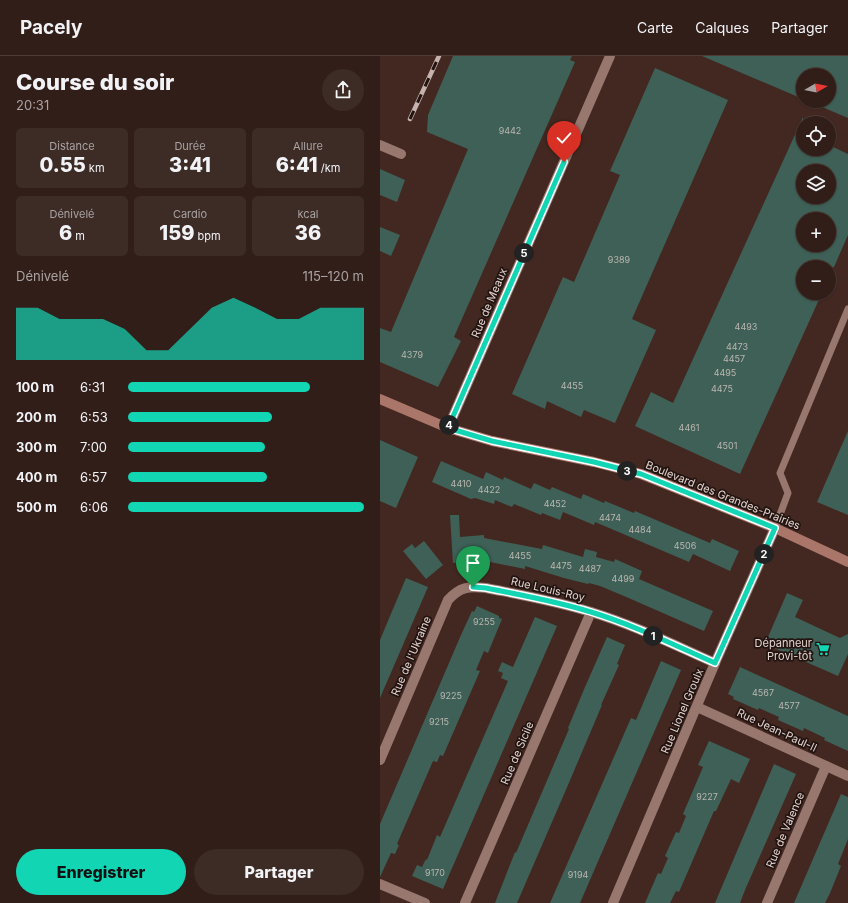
<!DOCTYPE html>
<html lang="fr">
<meta charset="utf-8">
<style>
body{margin:0;font-family:Inter,sans-serif;background:#3d2b26;color:#f1f3f6;height:100vh;display:flex;flex-direction:column;font-size:15px;white-space:nowrap}
*{box-sizing:border-box;margin:0}
p{font-size:13px;color:#a8a2a2}
.icon{flex:none;width:22px;height:22px;fill:none;stroke:currentColor;stroke-width:2;stroke-linecap:round;stroke-linejoin:round}
.map{position:relative;flex:1;overflow:hidden}
.details{display:flex;flex-direction:column;background:#321e19;width:380px}
.details>*{flex:none}
.needle{width:26px;rotate:81deg}
.buttons{position:absolute;left:416px;top:12px;display:grid;gap:8px}
.buttons a{display:grid;place-items:center;width:40px;height:40px;border-radius:50%;background:#321e19;box-shadow:0 1px 3px #0004,0 0 0 1px #4d3c38;font-size:20px}
.pin{position:absolute;display:grid;place-items:center;width:34px;height:34px;color:#fff;margin:-41px -17px;border-radius:50% 50% 50% 0;rotate:-45deg;box-shadow:0 0 4px #0007}
.pin .icon{rotate:45deg}
.km{position:absolute;width:20px;height:20px;margin:-10px;border-radius:50%;background:#222;color:#fff;font-size:11px;line-height:20px;text-align:center}
.round{display:grid;place-items:center;flex:none;width:42px;height:42px;border-radius:21px;background:#3d2b26}
.overview{display:flex;align-items:center;justify-content:space-between;height:68px;padding:0 16px}
h1{font-size:22px;font-weight:800;line-height:30px}
.metrics{display:grid;grid-template-columns:repeat(3,1fr);gap:6px;height:68px;padding:4px 16px}
.metrics div{display:grid;align-content:center;border-radius:6px;background:#3d2b26;text-align:center}
.metrics b{font-size:20px;font-weight:800}
.metrics small{font-size:11px;font-weight:400}
.metrics p{font-size:11px}
.chart{height:112px;padding:8px 16px}
.chart p{display:flex;justify-content:space-between}
.chart svg{width:100%;height:72px;margin-top:4px;fill:#12d5b4;opacity:.7}
.primary-button{display:flex;gap:8px;margin-top:auto;padding:8px 16px}
.primary-button a{flex:1;height:46px;border-radius:24px;background:#12d5b4;color:#111;font-size:16px;font-weight:800;line-height:46px;text-align:center}
.primary-button a+a{background:#3d2b26;color:#f1f3f6}
ul{padding:0 16px;list-style:none;font-size:13px}
li{display:grid;grid-template-columns:64px 48px 1fr;align-items:center;height:30px}
li i{height:10px;border-radius:5px;background:#12d5b4}
header{display:flex;align-items:center;gap:24px;box-sizing:border-box;height:56px;padding:0 20px;background:#321e19;border-bottom:1px solid #4d3c38}
header strong{font-size:19px}
nav{display:flex;gap:22px;margin-inline-start:auto;font-size:14px}
main{display:flex;flex:1;min-height:0}
.map>svg:first-child{display:block}
</style>
<header>
<strong>Pacely</strong>
<nav><a>Carte</a><a>Calques</a><a>Partager</a></nav>
</header>
<main>
<section class="details">
<div class="overview"><div><h1>Course du soir</h1><p>20:31</p></div><a class="round"><svg class="icon" aria-label="share" viewBox="0 0 24 24"><path d="M12 15V3M7 8l5-5 5 5M5 13v7h14v-7"/></svg></a></div>
<div class="metrics">
<div><p>Distance</p><b>0.55<small> km</small></b></div>
<div><p>Durée</p><b>3:41</b></div>
<div><p>Allure</p><b>6:41<small> /km</small></b></div>
</div>
<div class="metrics">
<div><p>Dénivelé</p><b>6<small> m</small></b></div>
<div><p>Cardio</p><b>159<small> bpm</small></b></div>
<div><p>kcal</p><b>36</b></div>
</div>
<div class="chart"><p><span>Dénivelé</span>115–120 m</p>
<svg viewBox="0 0 160 44" preserveAspectRatio="none"><path d="M0 44V12L10 12L20 19L30 19L40 19L50 25L60 38L70 38L80 25L90 12L100 6L110 12L120 19L130 19L140 12L150 12L160 12V44z"/></svg>
</div>
<ul>
<li><b>100 m</b>6:31<i style="width:77%"></i></li>
<li><b>200 m</b>6:53<i style="width:61%"></i></li>
<li><b>300 m</b>7:00<i style="width:58%"></i></li>
<li><b>400 m</b>6:57<i style="width:59%"></i></li>
<li><b>500 m</b>6:06<i style="width:100%"></i></li>
</ul>
<div class="primary-button"><a>Enregistrer</a><a>Partager</a></div>
</section>
<div class="map">
<svg width="468" height="847" viewBox="0 0 468 847">
<rect width="100%" height="100%" fill="#432821"/>
<g fill="#3e6057" fill-rule="evenodd">
<path d="M73 0H192L190 4 195 6 74 281 81 285 58 331 0 306V272L11 276 88 93 47 76 48 59Z"/>
<path d="M322 0H468V62L428 45H449V19H423V43Z"/>
<path d="M275 12 348 44 252 263 276 274 235 367 204 354 201 361 167 345 165 353 132 338 183 221 194 226 240 119 230 115Z"/>
<path d="M423 61V93H449V89L468 98V179L454 211H423V237H442L360 418 255 370 271 336 293 347ZM423 115H449V141H423ZM423 163H449V189H423Z"/>
<path d="M0 113 25 124 17 146 0 139Z"/>
<path d="M0 171 20 179 11 200 0 195Z"/>
<path d="M468 375V459L437 446Z"/>
<path d="M0 384 38 401 16 452 0 445Z"/>
<path d="M61 405 103 423 106 416 123 424 124 421 151 433 154 427 170 434 172 431 201 443 203 438 224 447 225 445 254 457 255 455 330 487 332 483 359 495 350 515 313 498 309 506 215 466 214 469 183 456 180 464 162 457 161 459 134 448 132 451 115 444 114 448 95 442 91 443 52 426Z"/>
<path d="M70 459H79L80 481 104 479V482L162 493 163 489 203 501 205 493 217 496 216 501 234 506 235 503 262 515 259 523 333 555 324 575 244 540 220 530 209 527 208 528 184 522 145 510V513L105 505 73 507Z"/>
<path d="M44 485 63 509 46 523 23 495 32 488 35 492Z"/>
<path d="M26 522 48 531 0 642V584Z"/>
<path d="M407 537 423 544 415 561 460 582 468 578V598L458 620 385 588Z"/>
<path d="M97 550 119 560V562L122 563 108 597 104 595 96 614 100 615 63 700 60 699 57 706 53 705 17 788 19 789 15 798 11 797 0 821V768L81 579 92 555 94 556Z"/>
<path d="M155 561 177 570 63 833 32 820 37 809 42 811 46 803 47 804 57 779 60 781 128 625 121 622 123 617 118 615 122 606 133 611Z"/>
<path d="M227 581 245 589 237 608 239 609 221 649H222L188 729 137 847H115L135 796 136 797 189 673 188 672 205 631Z"/>
<path d="M281 605 301 614 200 847H170L251 662 256 664Z"/>
<path d="M360 611 468 660V695L444 684 445 682 424 672 423 675 398 664 399 661 390 657 379 652 378 654 353 643 354 641 348 638Z"/>
<path d="M329 685 370 703 359 727 351 723 336 755H334L299 836 296 835 290 847H265L278 817 281 818 288 802 285 800 296 776 299 777 306 760 303 758 323 711 318 709Z"/>
<path d="M394 708 416 718 365 834 360 847H335Z"/>
<path d="M461 738 468 741V783L458 808 461 810 450 837 445 847H414Z"/>
</g>
<g fill="none" stroke-linecap="round" stroke-linejoin="round">
<path stroke="#97776e" stroke-width="7" d="M395 472 408 437 400 417 468 253"/>
<g stroke="#97776e" stroke-width="10">
<path d="M0 89 21 98"/>
<path d="M68 372 230 0"/>
<path d="M317 651 468 720"/>
<path d="M0 704 68 544C80 531 88 530 106 532 141 539 176 545 211 556 254 569 294 589 335 607"/>
<path d="M0 828 45 847"/>
<path d="M85 847 211 556"/>
<path d="M233 847 335 607 395 472"/>
<path d="M387 847 446 710"/>
</g>
<path stroke="#a97669" stroke-width="10" d="M0 343 68 372 112 385 214 406 261 418 395 472 468 506"/>
<g stroke="#c6b3ad" stroke-width="4.5">
<path id="rail" d="M30 63 59 0"/>
</g>
<use href="#rail" stroke="#211411" stroke-width="3" stroke-dasharray="9" stroke-linecap="butt"/>
</g>
<g fill="none" stroke-linecap="round" stroke-linejoin="round">
<g stroke="#fff" stroke-width="8">
<path id="route" d="M93 531 106 532C141 539 176 545 211 556 254 569 294 589 335 607L395 472 261 418 214 406 112 385 68 372 184 106"/>
</g>
<use href="#route" stroke="#12d5b4" stroke-width="5"/>
</g>
<defs>
<g id="supermarket-bare" transform="scale(1.08)"><path d="M-6-5.5h2.5l.6 2H6L4.5 2H-2.5L-4.4-4H-6ZM-1.5 3.2a1.3 1.3 0 1 0 .1 0ZM3 3.2a1.3 1.3 0 1 0 .1 0Z" fill="#12d5b4" stroke="#211411" stroke-width="2.5" paint-order="stroke"/></g>
</defs>
<g fill-rule="evenodd">
<use href="#supermarket-bare" x="443" y="593"/>
</g>
<g text-anchor="middle" dominant-baseline="central" stroke-width="3.5" stroke-linejoin="round" paint-order="stroke">
<g font-size="9" fill="#bab6b0">
<text x="130" y="74">9442</text>
<text x="239" y="203">9389</text>
<text x="366" y="270">4493</text>
<text x="357" y="290">4473</text>
<text x="32" y="298">4379</text>
<text x="354" y="302">4457</text>
<text x="345" y="316">4495</text>
<text x="192" y="329">4455</text>
<text x="342" y="332">4475</text>
<text x="309" y="371">4461</text>
<text x="347" y="389">4501</text>
<text x="81" y="427">4410</text>
<text x="109" y="433">4422</text>
<text x="175" y="447">4452</text>
<text x="230" y="461">4474</text>
<text x="260" y="473">4484</text>
<text x="305" y="489">4506</text>
<text x="140" y="499">4455</text>
<text x="181" y="509">4475</text>
<text x="210" y="512">4487</text>
<text x="243" y="522">4499</text>
<text x="104" y="565">9255</text>
<text x="383" y="636">4567</text>
<text x="71" y="639">9225</text>
<text x="409" y="649">4577</text>
<text x="59" y="665">9215</text>
<text x="327" y="740">9227</text>
<text x="55" y="816">9170</text>
<text x="198" y="818">9194</text>
</g>
<g font-size="11" fill="#e4d2cd" stroke="#211411">
<text transform="translate(109 247) rotate(-67)">Rue de Meaux</text>
<text transform="translate(343 439) rotate(22)">Boulevard des Grandes-Prairies</text>
<text transform="translate(168 533) rotate(13)">Rue Louis-Roy</text>
<text transform="translate(31 600) rotate(-67)">Rue de l'Ukraine</text>
<text transform="translate(302 655) rotate(-67)">Rue Lionel Groulx</text>
<text transform="translate(397 674) rotate(25)">Rue Jean-Paul-II</text>
<text transform="translate(137 697) rotate(-67)">Rue de Sicile</text>
<text transform="translate(405 774) rotate(-67)">Rue de Valence</text>
</g>
<g font-size="11" fill="#e4d2cd" stroke="#211411" text-anchor="end">
<text x="432" y="587">Dépanneur<tspan x="432" dy="13">Provi-tôt</tspan></text>
</g>
</g>
</svg>
<div class="buttons">
<a><svg class="needle" viewBox="-14 -14 28 28"><path d="M0-13l5 13h-10z" fill="#e53935"/><path d="M0 13l5-13h-10z" fill="#a8a2a2"/></svg></a>
<a><svg class="icon" aria-label="locate" viewBox="0 0 24 24"><circle cx="12" cy="12" r="6"/><path d="M12 2v4M12 18v4M2 12h4M18 12h4"/></svg></a>
<a><svg class="icon" aria-label="layers" viewBox="0 0 24 24"><path d="M12 4l9 5-9 5-9-5zM3 14l9 5 9-5"/></svg></a>
<a>+</a>
<a>−</a>
</div>
<div class="pin" style="left:93px;top:531px;background:#1e9e55"><svg class="icon" aria-label="arrive" viewBox="0 0 24 24"><path d="M6 21V4h12l-3 4 3 4H6"/></svg></div>
<div class="pin" style="left:184px;top:106px;background:#d93025"><svg class="icon" aria-label="check" viewBox="0 0 24 24"><path d="M5 12l5 5 9-10"/></svg></div>
<b class="km" style="left:273px;top:580px">1</b>
<b class="km" style="left:384px;top:498px">2</b>
<b class="km" style="left:247px;top:415px">3</b>
<b class="km" style="left:69px;top:369px">4</b>
<b class="km" style="left:144px;top:197px">5</b>
</div>
</main>
